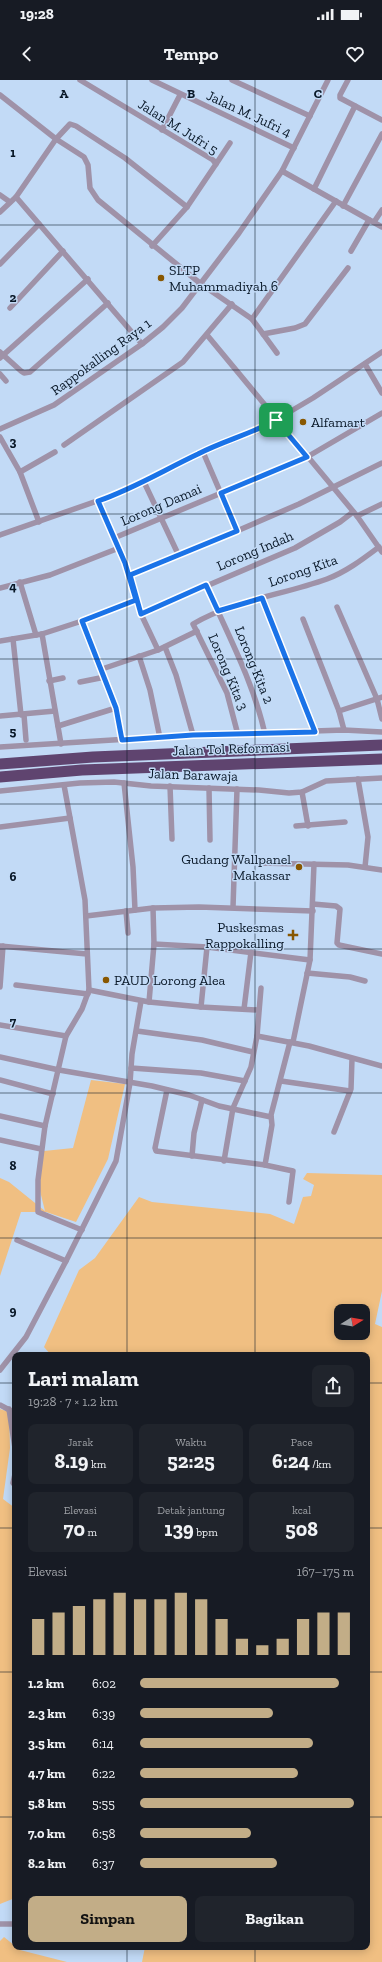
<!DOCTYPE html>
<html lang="id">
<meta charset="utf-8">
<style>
body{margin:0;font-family:"Zilla Slab",serif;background:#20242c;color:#f1f3f6;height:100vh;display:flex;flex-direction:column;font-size:15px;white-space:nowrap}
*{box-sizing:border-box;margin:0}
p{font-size:13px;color:#9ea1a6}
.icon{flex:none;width:22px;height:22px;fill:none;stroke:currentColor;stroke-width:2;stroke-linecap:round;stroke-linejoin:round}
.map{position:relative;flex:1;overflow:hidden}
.panel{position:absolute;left:12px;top:1272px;width:358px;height:598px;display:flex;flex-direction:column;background:#171b24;border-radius:8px;box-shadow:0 2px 10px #0003}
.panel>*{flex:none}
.needle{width:26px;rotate:79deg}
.fabs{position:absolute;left:334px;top:1224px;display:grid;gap:8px}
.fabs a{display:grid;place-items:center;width:36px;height:36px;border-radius:8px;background:#171b24;box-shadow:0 2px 10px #0003;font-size:20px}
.pin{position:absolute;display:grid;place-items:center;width:34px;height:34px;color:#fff;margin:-17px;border-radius:8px;box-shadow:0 2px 6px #0006}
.round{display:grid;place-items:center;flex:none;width:42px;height:42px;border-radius:8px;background:#20242c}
.headline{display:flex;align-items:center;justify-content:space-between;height:68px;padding:0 16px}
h1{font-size:22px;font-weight:700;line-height:30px}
.figures{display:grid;grid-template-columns:repeat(3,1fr);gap:6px;height:68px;padding:4px 16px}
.figures div{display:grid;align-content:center;border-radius:8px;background:#20242c;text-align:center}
.figures b{font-size:20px;font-weight:700}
.figures small{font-size:11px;font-weight:400}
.figures p{font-size:11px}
.chart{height:112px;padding:8px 16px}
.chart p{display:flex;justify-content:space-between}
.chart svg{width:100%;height:72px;margin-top:4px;stroke:#c2ad87;stroke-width:6}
.cta{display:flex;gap:8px;margin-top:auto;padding:8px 16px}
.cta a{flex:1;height:46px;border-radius:8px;background:#c2ad87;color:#111;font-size:16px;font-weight:700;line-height:46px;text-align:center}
.cta a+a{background:#20242c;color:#f1f3f6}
ul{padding:0 16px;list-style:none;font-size:13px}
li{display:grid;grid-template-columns:64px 48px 1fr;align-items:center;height:30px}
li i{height:10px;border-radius:5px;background:#c2ad87}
.status{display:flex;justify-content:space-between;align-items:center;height:28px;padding:0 20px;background:#171b24;direction:ltr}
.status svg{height:11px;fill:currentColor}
header{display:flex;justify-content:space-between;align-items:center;height:52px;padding:0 16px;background:#171b24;font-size:18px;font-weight:700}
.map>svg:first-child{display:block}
</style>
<div class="status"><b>19:28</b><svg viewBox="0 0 49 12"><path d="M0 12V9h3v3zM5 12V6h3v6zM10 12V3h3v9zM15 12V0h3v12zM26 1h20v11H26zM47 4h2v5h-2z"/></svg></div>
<header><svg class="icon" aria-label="back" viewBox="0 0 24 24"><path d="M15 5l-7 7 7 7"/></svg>Tempo<svg class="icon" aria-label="heart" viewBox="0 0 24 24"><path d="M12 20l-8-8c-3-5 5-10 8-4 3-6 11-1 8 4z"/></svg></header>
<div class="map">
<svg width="382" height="1882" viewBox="0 0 382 1882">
<rect width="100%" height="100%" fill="#c2daf6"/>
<g fill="#f0bf82" fill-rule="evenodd">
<path d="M91 1000 125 1004 108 1079 76 1142 46 1132H21L0 1196V1098L9 1102 45 1131 37 1099 44 1071 73 1068Z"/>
<path d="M307 1093 382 1095V1211L375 1244 382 1247V1882H142L145 1867H367V1275H51L44 1267 79 1190 95 1178 139 1117 152 1122 270 1134 294 1144 303 1117 311 1116 314 1105 303 1099ZM341 1231H363V1253H341Z"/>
<path d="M0 1329 9 1332 10 1368 3 1419 15 1428V1818L0 1824Z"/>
<path d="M4 1857 20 1870 67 1882H0V1861Z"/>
</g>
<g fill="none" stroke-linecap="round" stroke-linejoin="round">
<g stroke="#9f92a8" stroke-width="5.5">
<path d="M80 0 213 80 216 84 187 127 152 166"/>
<path d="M152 0 294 68"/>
<path d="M232 0 310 36"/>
<path d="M348 0 340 15V18L382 40"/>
<path d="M0 15 56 59 84 77 88 85 90 108 98 120 201 204 252 239 336 121"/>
<path d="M162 50 180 15"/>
<path d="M216 84 230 63"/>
<path d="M282 91 382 147"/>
<path d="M314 109 355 26"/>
<path d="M0 115 10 122"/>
<path d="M16 117 142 264"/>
<path d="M343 126 382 54"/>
<path d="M0 132 16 117 56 59 70 44 76 46 125 78 187 127"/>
<path d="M374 142 382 130"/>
<path d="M351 171 369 140"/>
<path d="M0 184 39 144"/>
<path d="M10 228 63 171"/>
<path d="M252 239 277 273"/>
<path d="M263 254 295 248 305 244 348 188"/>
<path d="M207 255 357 436 382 472"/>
<path d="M0 272 21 291 24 293 30 292 108 223"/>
<path d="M0 278 88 199"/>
<path d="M365 284 382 313"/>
<path d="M0 294 6 301"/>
<path d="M0 349 54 325 142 264 163 247 182 228 239 153 282 91 328 0"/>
<path d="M0 357 20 392 39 442"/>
<path d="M64 365 183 282 232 224"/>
<path d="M203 372 237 451"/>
<path d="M20 392 55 372"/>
<path d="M144 402 179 476"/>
<path d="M98 421 125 483 141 534 158 570"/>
<path d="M357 436 382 424"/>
<path d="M0 455 117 414 197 374 259 350 313 318 382 272"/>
<path d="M114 458 307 377 382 333"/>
<path d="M130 495 179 476 299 424 382 383"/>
<path d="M20 502 36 555"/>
<path d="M206 505C228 555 253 601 265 654"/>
<path d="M0 508 50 495 119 468"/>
<path d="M263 518 315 651"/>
<path d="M337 527 377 619 382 639"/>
<path d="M141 534 295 468 340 442 353 432"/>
<path d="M303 539 339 631 344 650"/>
<path d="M82 541 116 628 122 660"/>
<path d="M42 554 61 664"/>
<path d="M13 559 21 635"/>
<path d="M0 561 42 554 82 541 136 520"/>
<path d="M165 567 176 595 193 655"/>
<path d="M139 576 150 610 160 658"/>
<path d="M102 589 158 570 197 551"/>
<path d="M49 601 63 598"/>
<path d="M80 602 105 597"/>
<path d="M339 631 382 617"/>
<path d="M24 635 26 660"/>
<path d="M0 636 55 631"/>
<path d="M58 646 116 628"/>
<path d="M238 655 227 613 193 544C234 520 283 515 327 499 346 492 363 479 379 467"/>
<path d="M0 667 193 655 344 650 382 652"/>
<path d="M358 699 368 757 365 787"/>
<path d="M124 703 133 787 135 830"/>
<path d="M64 705 85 820 89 910 82 929 66 956 45 1046 38 1100V1132L82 1150"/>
<path d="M170 706 172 759"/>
<path d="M209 708 210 760"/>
<path d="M0 711 80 703 114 702 151 706 259 710 289 713 302 712 326 701 382 698"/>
<path d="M302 712 308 746"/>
<path d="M296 746 345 742"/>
<path d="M0 747 70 738"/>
<path d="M259 783 348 785 382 790"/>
<path d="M313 824 336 826 340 829 337 863 339 865 382 874"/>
<path d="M233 827 237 709"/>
<path d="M126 831 128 853"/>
<path d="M86 836 153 828 199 827 313 831"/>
<path d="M154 864 207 867 310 880"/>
<path d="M0 866 87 874"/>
<path d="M307 893 350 897 365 901"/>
<path d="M16 905 88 914"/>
<path d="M0 907 3 866"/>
<path d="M89 910 149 922 201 927 258 930"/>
<path d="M149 922 154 864 153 828"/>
<path d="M201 927 207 867"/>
<path d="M244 929 251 872"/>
<path d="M0 945 66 956"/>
<path d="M137 951 202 960 253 972"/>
<path d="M257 956 309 966 382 986"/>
<path d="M293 962 310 880 314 784"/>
<path d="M0 977 59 990 152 1006 189 1015 219 1026 271 1037"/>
<path d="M131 988 201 993 245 1001"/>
<path d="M0 1000 53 1014"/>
<path d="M281 1001 350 1011"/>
<path d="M130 1003 132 974 141 921"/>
<path d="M167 1010 155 1068 156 1071 265 1085"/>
<path d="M0 1036 45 1046"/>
<path d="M334 1052 351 1009 352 979"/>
<path d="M0 1060 41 1069"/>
<path d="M192 1076 194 1053 202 1020"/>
<path d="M224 1081 233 1028 251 987 257 956 261 908"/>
<path d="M289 1122 293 1091 265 1085 272 1045 271 1035 290 962"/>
<path d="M17 1160 66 1181"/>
<path d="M0 1290 26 1257 66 1181 116 1081 130 1003"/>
<path d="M0 1325 15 1333"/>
<path d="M9 1329 15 1368"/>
<path d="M15 1394 13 1403 15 1405"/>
<path d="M0 1844H15"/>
</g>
<g stroke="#5f446f" stroke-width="11">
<path d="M0 684 93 677 382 665"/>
<path d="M0 697 82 690 382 679"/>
</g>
</g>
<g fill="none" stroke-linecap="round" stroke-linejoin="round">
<g stroke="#fff" stroke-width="8">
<path id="route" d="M276 340C251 354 223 361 198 374 164 390 133 409 98 421L125 483 136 520 82 541 116 628 122 660 193 655 315 652 262 518 218 531 206 505 141 534 130 495 237 451 221 413 307 377 276 340"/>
</g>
<use href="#route" stroke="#1a73e8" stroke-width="5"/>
</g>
<path fill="none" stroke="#081727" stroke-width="1" stroke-opacity="0.55" d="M127 0V1275M255 0V1275M0 145H382M0 290H382M0 434H382M0 579H382M0 724H382M0 869H382M0 1013H382M0 1158H382M0 1303H15M367 1303H382M0 1448H15M367 1448H382M0 1592H15M367 1592H382M0 1737H15M367 1737H382M127 1867V1882M255 1867V1882"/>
<g fill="#885700" stroke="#c2daf6" stroke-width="1.5">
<circle cx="161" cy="198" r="4"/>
<circle cx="303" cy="342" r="4"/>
<circle cx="299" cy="787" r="4"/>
<path d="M291 849h4v4h4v4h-4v4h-4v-4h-4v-4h4z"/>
<circle cx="106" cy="900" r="4"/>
</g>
<g text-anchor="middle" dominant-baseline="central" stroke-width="3" stroke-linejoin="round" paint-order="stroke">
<g font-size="14" fill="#081727" stroke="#c2daf6">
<text transform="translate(249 34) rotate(25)">Jalan M. Jufri 4</text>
<text transform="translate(178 47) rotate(32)">Jalan M. Jufri 5</text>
<text transform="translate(101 277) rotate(-36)">Rappokalling Raya 1</text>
<text transform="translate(161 425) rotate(-23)">Lorong Damai</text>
<text transform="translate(255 471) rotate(-23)">Lorong Indah</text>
<text transform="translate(303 491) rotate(-19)">Lorong Kita</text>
<text transform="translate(254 585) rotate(68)">Lorong Kita 2</text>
<text transform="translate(228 592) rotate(67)">Lorong Kita 3</text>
<text transform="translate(231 669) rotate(-2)">Jalan Tol Reformasi</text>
<text transform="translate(193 695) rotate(2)">Jalan Barawaja</text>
</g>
<g font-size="14" fill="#081727" stroke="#c2daf6" text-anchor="start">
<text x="169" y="190">SLTP<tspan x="169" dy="16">Muhammadiyah 6</tspan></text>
<text x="311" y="342">Alfamart</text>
<text x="291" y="779" text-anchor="end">Gudang Wallpanel<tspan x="291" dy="16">Makassar</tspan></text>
<text x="284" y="847" text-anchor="end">Puskesmas<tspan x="284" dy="16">Rappokalling</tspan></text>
<text x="114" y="900">PAUD Lorong Alea</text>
</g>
</g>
<g font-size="13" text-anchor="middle" font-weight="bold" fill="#081727" stroke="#c2daf6" stroke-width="3" stroke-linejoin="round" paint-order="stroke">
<text x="64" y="18">A</text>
<text x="191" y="18">B</text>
<text x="318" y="18">C</text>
<text x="13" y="77">1</text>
<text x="13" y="222">2</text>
<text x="13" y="366">3</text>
<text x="13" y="511">4</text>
<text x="13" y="656">5</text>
<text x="13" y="801">6</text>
<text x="13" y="946">7</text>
<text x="13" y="1090">8</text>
<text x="13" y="1235">9</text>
</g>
</svg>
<div class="fabs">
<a><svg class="needle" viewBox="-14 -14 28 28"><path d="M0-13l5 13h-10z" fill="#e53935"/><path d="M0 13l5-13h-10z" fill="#9ea1a6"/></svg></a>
</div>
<div class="pin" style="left:276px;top:340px;background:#1e9e55"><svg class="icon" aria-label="arrive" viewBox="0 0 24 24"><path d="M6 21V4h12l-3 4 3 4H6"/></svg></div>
<section class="panel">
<div class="headline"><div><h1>Lari malam</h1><p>19:28 · 7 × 1.2 km</p></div><a class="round"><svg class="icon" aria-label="share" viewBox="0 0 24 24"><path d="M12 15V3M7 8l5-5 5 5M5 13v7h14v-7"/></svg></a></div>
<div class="figures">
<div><p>Jarak</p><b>8.19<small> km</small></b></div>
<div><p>Waktu</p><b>52:25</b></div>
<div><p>Pace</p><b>6:24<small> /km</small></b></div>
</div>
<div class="figures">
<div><p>Elevasi</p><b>70<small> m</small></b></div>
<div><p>Detak jantung</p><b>139<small> bpm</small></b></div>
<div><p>kcal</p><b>508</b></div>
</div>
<div class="chart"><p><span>Elevasi</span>167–175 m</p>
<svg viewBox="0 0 160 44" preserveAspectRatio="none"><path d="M5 44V22M15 44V18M25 44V14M35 44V10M45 44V6M55 44V10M65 44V10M75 44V6M85 44V10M95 44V22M105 44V34M115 44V38M125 44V34M135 44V22M145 44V18M155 44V18"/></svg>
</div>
<ul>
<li><b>1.2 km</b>6:02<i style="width:93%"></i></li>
<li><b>2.3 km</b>6:39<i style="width:62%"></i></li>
<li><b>3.5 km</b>6:14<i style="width:81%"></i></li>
<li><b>4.7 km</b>6:22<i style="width:74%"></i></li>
<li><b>5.8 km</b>5:55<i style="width:100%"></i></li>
<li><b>7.0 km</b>6:58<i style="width:52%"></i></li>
<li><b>8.2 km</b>6:37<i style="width:64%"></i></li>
</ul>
<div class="cta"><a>Simpan</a><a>Bagikan</a></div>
</section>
</div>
